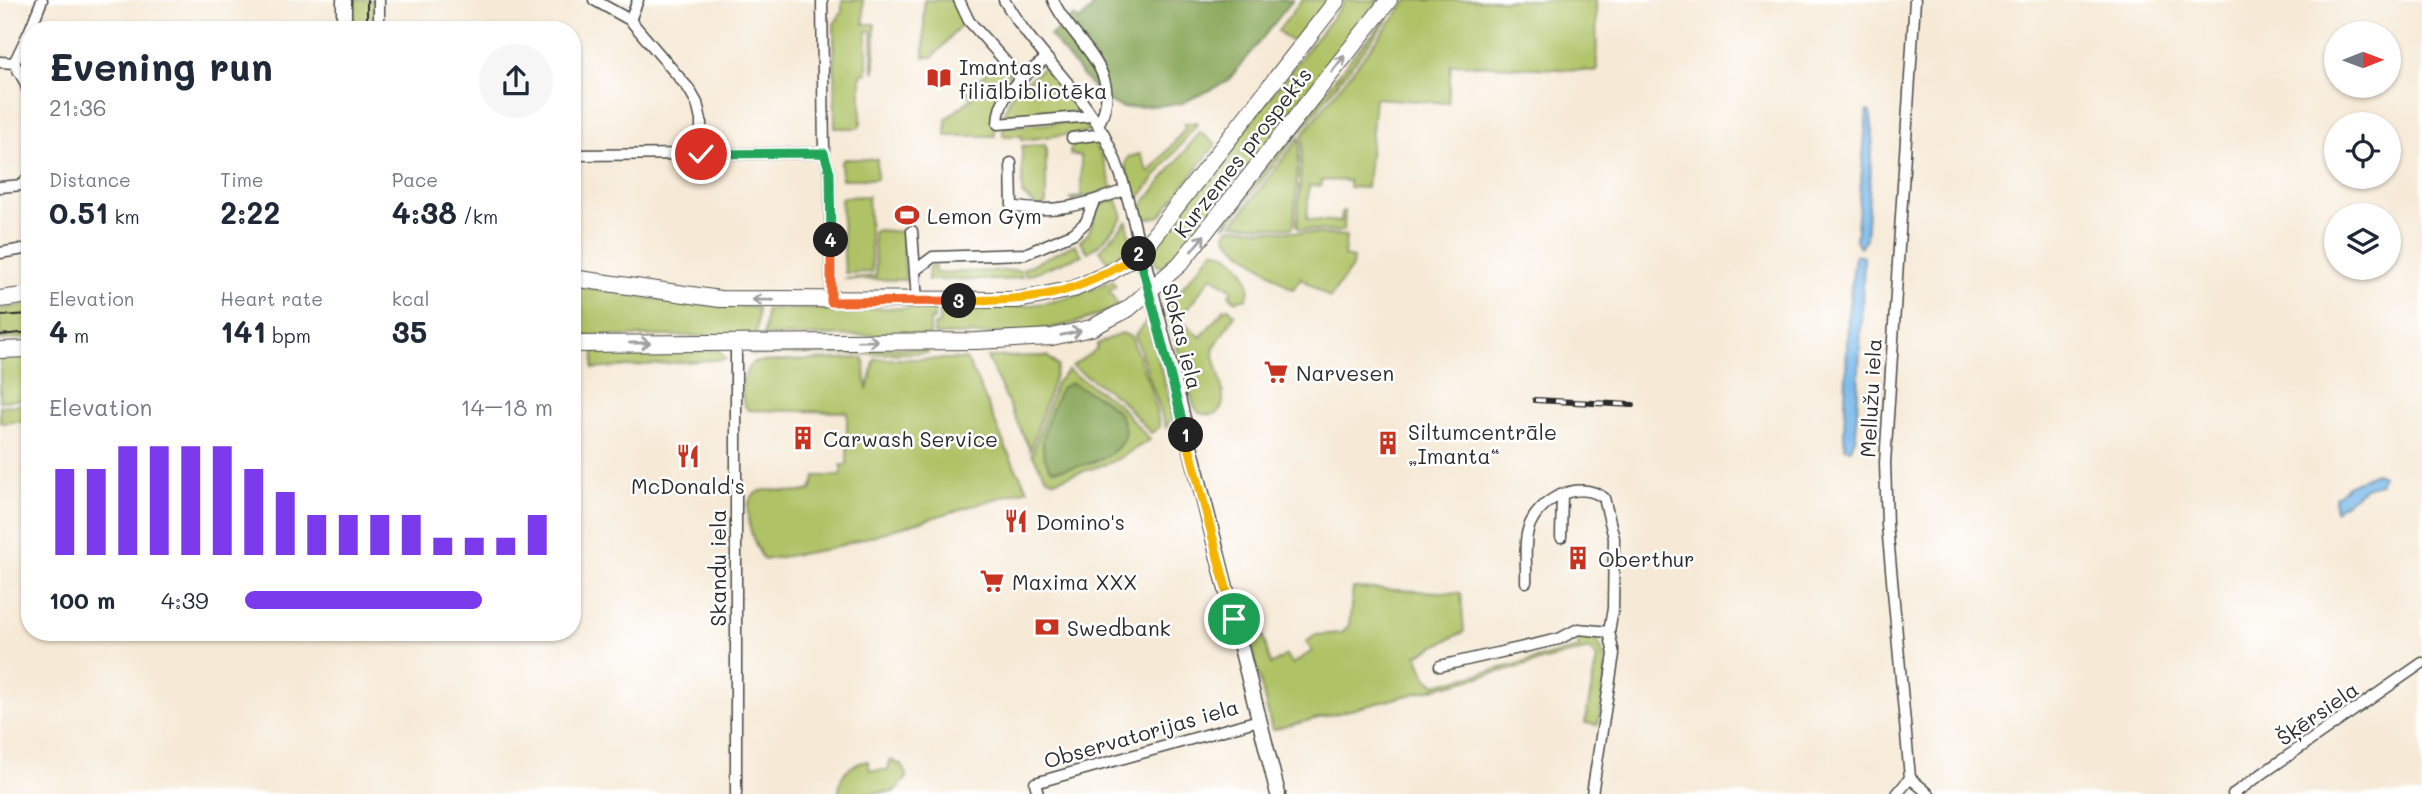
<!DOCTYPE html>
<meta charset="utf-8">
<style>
body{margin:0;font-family:Mali,sans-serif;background:#f6f6f7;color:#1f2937;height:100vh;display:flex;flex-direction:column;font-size:26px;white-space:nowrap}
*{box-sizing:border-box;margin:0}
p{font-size:23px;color:#747a83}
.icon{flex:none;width:38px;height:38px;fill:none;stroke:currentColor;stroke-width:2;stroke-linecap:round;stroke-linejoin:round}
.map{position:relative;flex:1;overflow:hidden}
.details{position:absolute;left:21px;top:21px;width:560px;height:620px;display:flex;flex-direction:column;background:#fff;border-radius:28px;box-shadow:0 2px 5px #0004}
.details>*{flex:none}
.needle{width:46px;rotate:89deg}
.buttons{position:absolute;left:2324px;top:21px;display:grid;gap:14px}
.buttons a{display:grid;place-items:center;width:77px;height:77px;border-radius:50%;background:#fff;box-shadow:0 2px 5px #0004;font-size:35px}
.pin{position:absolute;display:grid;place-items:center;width:60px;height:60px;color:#fff;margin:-30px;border:4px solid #fff;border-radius:50%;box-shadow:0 2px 7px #0007}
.km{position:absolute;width:35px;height:35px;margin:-18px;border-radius:50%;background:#222;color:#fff;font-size:19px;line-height:35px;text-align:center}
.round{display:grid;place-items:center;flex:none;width:74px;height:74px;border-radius:37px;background:#f6f6f7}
.head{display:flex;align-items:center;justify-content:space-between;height:119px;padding:0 28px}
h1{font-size:38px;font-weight:700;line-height:52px}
.figures{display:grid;grid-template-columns:repeat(3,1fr);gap:10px;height:119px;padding:7px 28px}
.figures div{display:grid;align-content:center}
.figures b{font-size:30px;font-weight:700}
.figures small{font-size:19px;font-weight:400}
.figures p{font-size:19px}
.chart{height:196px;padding:14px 28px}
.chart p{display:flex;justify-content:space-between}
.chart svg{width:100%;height:126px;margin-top:7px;stroke:#7c3aed;stroke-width:6}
ul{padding:0 28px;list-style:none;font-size:23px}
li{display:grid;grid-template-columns:112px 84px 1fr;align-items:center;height:52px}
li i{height:18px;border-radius:9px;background:#7c3aed}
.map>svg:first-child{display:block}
</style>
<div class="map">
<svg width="2422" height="794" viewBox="0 0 2422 794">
<rect width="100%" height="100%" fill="#fff"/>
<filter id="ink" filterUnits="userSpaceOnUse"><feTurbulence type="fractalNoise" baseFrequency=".0143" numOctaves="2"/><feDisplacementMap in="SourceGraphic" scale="14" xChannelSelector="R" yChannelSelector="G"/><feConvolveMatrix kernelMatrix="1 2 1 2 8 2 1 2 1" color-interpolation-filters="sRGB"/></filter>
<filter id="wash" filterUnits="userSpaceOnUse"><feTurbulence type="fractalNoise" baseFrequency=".00686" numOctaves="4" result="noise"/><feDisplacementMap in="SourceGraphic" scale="28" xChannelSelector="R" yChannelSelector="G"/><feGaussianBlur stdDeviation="1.57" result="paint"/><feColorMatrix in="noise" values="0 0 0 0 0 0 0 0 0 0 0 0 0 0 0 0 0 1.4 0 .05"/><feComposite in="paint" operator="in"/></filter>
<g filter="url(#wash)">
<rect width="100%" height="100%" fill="#f6e9d5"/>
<g fill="#afc266" stroke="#6d7648" stroke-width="2">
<path d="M353 0H374V30H354Z"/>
<path d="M842 0H863L864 24H875V71H873L872 31H867V73L861 74V124L858 128H835L834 24 842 12Z"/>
<path d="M924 0H956L965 21 933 57H924Z"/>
<path d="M1302 0H1328L1294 43 1278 31Z"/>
<path d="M1346 0H1379L1180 253 1164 266H1157L1152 254 1157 242Z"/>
<path d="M1408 0H1596L1597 71 1451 64 1448 103 1375 98 1367 188 1349 187V181L1322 180 1321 186H1309L1307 219 1341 222 1342 211 1345 212 1344 229 1338 232 1300 229 1297 226 1303 134Z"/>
<path d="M1387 18 1388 19 1225 227 1228 216 1356 52Z"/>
<path d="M995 64H1000L1014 79 994 105 995 136H946V119L972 98 967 92Z"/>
<path d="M1044 67 1082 112 1005 117 1003 114 1013 92Z"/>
<path d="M1082 121 1089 132 1022 140V136H1003V127Z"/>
<path d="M1196 122 1197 124 1135 203 1125 165 1128 157 1140 154 1149 173 1185 129 1184 124Z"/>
<path d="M1200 132 1216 144 1160 216 1146 219 1138 211Z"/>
<path d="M1300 137 1294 226 1291 228 1233 224Z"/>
<path d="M1091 140 1102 156 1113 189 1072 201 1070 198 1081 197V156L1070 154V150L1078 141Z"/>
<path d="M1046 145V204L1038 207 1022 194V146Z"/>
<path d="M844 159H877V179H842L841 163Z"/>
<path d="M868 196 872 272 845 273 841 200 843 197Z"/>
<path d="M1116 198 1123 217 1102 242 1088 252 1080 241 1088 234 1099 206Z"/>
<path d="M1127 221 1131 242 1109 264 1100 250Z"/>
<path d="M1231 227 1346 236 1344 256 1353 258 1352 267 1330 298 1301 278 1293 289 1290 288 1232 244 1225 234Z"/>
<path d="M878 230 902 232 906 280 844 279 876 276 873 232Z"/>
<path d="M1075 244 1082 255 1026 276 1023 269Z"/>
<path d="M1214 250C1235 254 1255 276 1247 298L1236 301 1229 295 1232 290 1212 276 1179 320 1201 337 1224 309 1229 308 1235 315 1213 349C1215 369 1242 425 1199 413L1194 406 1166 307Z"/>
<path d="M935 265V273L1020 270 1022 277 1004 280H928L929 267Z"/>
<path d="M1112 280 1116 286 1109 290 1118 306C1061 336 996 334 934 335V325L939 324V308C1000 308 1058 310 1112 280Z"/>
<path d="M572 285 652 299 758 308 756 336H577L572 334Z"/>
<path d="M30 304V337L0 340V309Z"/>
<path d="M934 308V320H930V335L764 336 766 309Z"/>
<path d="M1146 322 1152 335 1173 415 1166 428 1135 335Z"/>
<path d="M1122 333 1131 337 1150 387 1160 427 1151 433 1120 399 1072 366 1097 349V344Z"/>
<path d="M929 348 928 353 752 355 760 349Z"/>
<path d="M719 350 726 359 593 369 594 351Z"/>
<path d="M0 355H30V399L0 401Z"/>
<path d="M1047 356 1058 366 1030 450 987 357Z"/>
<path d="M864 358 867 390 875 359H966C990 401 1001 448 1028 489L829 549 764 560C754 547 735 498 761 491 777 487 794 496 811 490L816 476H841V465H847V412L748 410C737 398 743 372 753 362Z"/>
<path d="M1068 370 1117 403 1150 440 1112 462 1054 481 1046 477 1032 454 1056 383Z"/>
<path d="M30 404V421L0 423V406Z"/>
<path d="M1353 588 1461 593 1464 632 1417 655 1426 677 1436 685 1579 648 1578 636 1589 633C1617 656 1602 694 1598 725L1585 723 1597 658 1589 649 1272 730 1247 628 1253 622 1260 624 1271 665 1286 655 1293 664 1312 651 1306 642 1316 635 1342 633 1349 625Z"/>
<path d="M890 760 902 765 907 778 893 792 839 794C839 773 848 765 868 761L870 770H888Z"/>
</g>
<g fill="#8ba85b" stroke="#5b6a43" stroke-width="2">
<path d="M1092 0H1293L1227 82 1180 104 1123 108 1101 98 1050 36 1074 16 1079 21 1093 7Z"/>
<path d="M1071 383C1085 390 1113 402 1121 417 1141 456 1076 469 1052 470 1032 446 1049 419 1058 394L1062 387Z"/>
</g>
<g fill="#75b7ea" stroke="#50718a" stroke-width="2">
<path d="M1867 111 1870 112 1873 133 1866 239 1860 247 1856 240Z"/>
<path d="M1855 255H1862L1864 259 1856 436 1851 449 1845 448 1844 434 1848 315Z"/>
<path d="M2375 473 2383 476 2379 484 2365 488 2335 511V497L2349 485Z"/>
</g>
</g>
<g filter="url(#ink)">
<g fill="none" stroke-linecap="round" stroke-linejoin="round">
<g stroke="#494844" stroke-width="13">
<g id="minor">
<path d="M379 0V30"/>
<path d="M594 0 630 20 689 89 697 103 701 120V154"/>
<path d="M822 0 824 153 830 173 831 302"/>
<path d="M959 0 969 21 1021 79"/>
<path d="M1004 0C1032 48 1071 80 1098 125 1122 163 1130 209 1141 252"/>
<path d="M1053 0C1071 42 1128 71 1098 125"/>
<path d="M630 20 638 0"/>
<path d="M30 30 42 0"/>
<path d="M1044 60C1022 78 998 93 998 124L1092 116"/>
<path d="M0 62 14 63 25 82 30 98"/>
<path d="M14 63 30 30"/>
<path d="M1072 138 1104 134"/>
<path d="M572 155 824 153"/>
<path d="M1011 163 1012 206C1053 215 1086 204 1125 190"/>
<path d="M0 187 22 185 30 175"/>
<path d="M912 231 917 301"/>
<path d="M0 253 30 248"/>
<path d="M917 269 933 257 1025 254 1074 233 1086 222 1094 201"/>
<path d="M736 343V794"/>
<path d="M1561 537 1562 495"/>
<path d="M1526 582C1527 566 1523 542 1529 527 1539 499 1578 479 1604 498L1614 538 1613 608 1609 632 1614 654 1592 794"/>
<path d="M1440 666 1559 639 1578 629 1609 632"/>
<path d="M1910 778 1929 794"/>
<path d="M1038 794 1035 783 1259 720"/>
<path d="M1897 794 1910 778 1887 525 1885 463 1915 0"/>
<path d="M2233 794 2422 663"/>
</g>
</g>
<g stroke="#494844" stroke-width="17">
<g id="tertiary">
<path d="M344 30V0"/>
<path d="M1141 252 1278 794"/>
</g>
</g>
<g stroke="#494844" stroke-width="18">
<g id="secondary">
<path d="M572 278 720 299 1018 300 1074 289 1111 272 1141 252 1337 0"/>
<path d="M0 299 30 295"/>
<path d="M572 344 976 341 1052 337 1091 328 1128 309 1180 264 1389 0"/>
<path d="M0 350 30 349"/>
</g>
</g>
<use href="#minor" stroke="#fff" stroke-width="10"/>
<use href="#tertiary" stroke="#fff" stroke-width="14"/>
<use href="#secondary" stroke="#fff" stroke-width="16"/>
<g stroke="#2b2b2b" stroke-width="2">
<path d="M367 0V30"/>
<path d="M0 316 30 314"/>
<path d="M0 335 30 332"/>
</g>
<g stroke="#2b2b2b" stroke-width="6">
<path id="rail" d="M1535 400 1633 405"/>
</g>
<use href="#rail" stroke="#fff" stroke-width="3.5" stroke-dasharray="10" stroke-linecap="butt"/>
</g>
<defs><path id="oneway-shaft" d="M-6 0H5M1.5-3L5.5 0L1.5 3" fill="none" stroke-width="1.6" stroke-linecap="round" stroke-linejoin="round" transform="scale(1.75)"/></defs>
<g stroke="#a0a0a0">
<use href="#oneway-shaft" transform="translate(1338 64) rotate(-52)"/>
<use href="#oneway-shaft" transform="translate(1198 243) rotate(-51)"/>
<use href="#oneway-shaft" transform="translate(763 300) rotate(-179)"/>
<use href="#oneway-shaft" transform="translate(1071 333) rotate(-13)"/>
<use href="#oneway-shaft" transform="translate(868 341) rotate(-1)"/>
<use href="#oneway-shaft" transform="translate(640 343)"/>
</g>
</g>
<g fill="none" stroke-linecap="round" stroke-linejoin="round" filter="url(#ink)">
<g stroke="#fff" stroke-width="14">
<path id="split-1" d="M1186 435 1234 619"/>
</g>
<g stroke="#fff" stroke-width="14">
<path id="split-2" d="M1139 254 1186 435"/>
</g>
<g stroke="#fff" stroke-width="14">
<path id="split-3" d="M959 301C1036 300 1073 297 1139 254"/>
</g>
<g stroke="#fff" stroke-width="14">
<path id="split-4" d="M831 240V302L959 301"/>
</g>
<g stroke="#fff" stroke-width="14">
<path id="split-5" d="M701 154 824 153 830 173 831 240"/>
</g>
<use href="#split-1" stroke="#f5b400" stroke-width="9"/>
<use href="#split-2" stroke="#22a559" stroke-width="9"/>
<use href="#split-3" stroke="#f5b400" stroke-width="9"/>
<use href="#split-4" stroke="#f0652b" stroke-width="9"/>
<use href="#split-5" stroke="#22a559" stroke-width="9"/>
</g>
<defs>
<g id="library-bare" transform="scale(1.89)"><path d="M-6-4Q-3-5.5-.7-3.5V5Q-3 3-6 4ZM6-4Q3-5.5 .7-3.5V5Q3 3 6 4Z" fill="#c8321e" stroke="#fff" stroke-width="2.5" paint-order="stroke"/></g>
<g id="stadium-bare" transform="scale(1.89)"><path d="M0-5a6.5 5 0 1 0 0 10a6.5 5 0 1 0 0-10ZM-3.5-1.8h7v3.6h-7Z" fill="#c8321e" stroke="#fff" stroke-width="2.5" paint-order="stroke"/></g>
<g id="supermarket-bare" transform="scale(1.89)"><path d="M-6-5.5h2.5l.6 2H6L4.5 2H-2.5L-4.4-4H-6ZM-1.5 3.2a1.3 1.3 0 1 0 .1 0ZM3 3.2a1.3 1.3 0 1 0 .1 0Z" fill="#c8321e" stroke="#fff" stroke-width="2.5" paint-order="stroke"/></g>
<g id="building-bare" transform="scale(1.89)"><path d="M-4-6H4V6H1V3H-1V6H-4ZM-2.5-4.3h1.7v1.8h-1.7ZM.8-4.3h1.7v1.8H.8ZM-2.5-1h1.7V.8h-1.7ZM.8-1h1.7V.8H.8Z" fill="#c8321e" stroke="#fff" stroke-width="2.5" paint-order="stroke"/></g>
<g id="restaurant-bare" transform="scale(1.89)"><path d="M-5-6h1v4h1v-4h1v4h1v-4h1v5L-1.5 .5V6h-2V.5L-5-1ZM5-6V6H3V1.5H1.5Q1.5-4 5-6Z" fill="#c8321e" stroke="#fff" stroke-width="2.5" paint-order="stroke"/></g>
<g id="bank-bare" transform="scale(1.89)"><path d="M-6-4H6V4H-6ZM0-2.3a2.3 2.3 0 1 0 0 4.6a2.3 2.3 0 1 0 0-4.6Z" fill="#c8321e" stroke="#fff" stroke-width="2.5" paint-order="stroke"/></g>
</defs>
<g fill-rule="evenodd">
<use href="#library-bare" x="939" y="78"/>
<use href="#stadium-bare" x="907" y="215"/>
<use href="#supermarket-bare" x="1276" y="372"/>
<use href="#building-bare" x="803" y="438"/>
<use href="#building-bare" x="1388" y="443"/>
<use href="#restaurant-bare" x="688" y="456"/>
<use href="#restaurant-bare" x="1016" y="521"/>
<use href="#building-bare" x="1578" y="558"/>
<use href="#supermarket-bare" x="992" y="581"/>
<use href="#bank-bare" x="1047" y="627"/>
</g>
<g text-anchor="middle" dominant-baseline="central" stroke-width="5" stroke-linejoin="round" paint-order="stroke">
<g font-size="21" fill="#2b2b2b" stroke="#fff" text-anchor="start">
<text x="959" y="66">Imantas<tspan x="959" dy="24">filiālbibliotēka</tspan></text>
<text x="927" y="215">Lemon Gym</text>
<text x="1296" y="372">Narvesen</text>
<text x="1408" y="431">Siltumcentrāle<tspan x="1408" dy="24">„Imanta“</tspan></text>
<text x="823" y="438">Carwash Service</text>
<text x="688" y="485" text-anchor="middle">McDonald's</text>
<text x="1036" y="521">Domino's</text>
<text x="1598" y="558">Oberthur</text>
<text x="1012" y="581">Maxima XXX</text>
<text x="1067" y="627">Swedbank</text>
</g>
<g font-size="21" fill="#2b2b2b" stroke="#fff">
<text transform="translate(1242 152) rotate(-52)">Kurzemes prospekts</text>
<text transform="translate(1183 336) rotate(76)">Slokas iela</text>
<text transform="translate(1870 398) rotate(-87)">Mellužu iela</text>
<text transform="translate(717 568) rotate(-90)">Skandu iela</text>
<text transform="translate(2317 713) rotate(-35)">Šķērsiela</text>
<text transform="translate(1141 733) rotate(-16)">Observatorijas iela</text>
</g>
</g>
</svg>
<div class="buttons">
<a><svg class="needle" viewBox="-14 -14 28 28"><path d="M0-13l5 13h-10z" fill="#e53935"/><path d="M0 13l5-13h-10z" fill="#747a83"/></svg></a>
<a><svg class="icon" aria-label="locate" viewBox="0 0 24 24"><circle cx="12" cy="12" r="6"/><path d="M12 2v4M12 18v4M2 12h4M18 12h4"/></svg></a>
<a><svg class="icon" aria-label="layers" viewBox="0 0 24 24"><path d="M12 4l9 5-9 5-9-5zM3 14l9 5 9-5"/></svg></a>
</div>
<div class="pin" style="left:1234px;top:619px;background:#1e9e55"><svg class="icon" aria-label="arrive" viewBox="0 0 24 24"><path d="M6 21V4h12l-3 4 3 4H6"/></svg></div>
<div class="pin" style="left:701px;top:154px;background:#d93025"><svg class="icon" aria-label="check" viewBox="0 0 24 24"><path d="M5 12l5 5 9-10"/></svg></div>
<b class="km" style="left:1186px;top:435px">1</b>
<b class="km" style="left:1139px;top:254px">2</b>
<b class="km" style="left:959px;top:301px">3</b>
<b class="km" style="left:831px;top:240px">4</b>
<section class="details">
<div class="head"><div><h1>Evening run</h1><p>21:36</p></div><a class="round"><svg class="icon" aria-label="share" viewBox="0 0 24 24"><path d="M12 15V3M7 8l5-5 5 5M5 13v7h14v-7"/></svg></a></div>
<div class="figures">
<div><p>Distance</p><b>0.51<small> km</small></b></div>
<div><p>Time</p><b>2:22</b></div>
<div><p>Pace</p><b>4:38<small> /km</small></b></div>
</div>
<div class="figures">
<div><p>Elevation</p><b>4<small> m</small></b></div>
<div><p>Heart rate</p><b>141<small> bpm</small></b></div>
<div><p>kcal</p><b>35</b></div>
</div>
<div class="chart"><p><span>Elevation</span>14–18 m</p>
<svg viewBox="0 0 160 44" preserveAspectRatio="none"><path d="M5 44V14M15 44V14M25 44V6M35 44V6M45 44V6M55 44V6M65 44V14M75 44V22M85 44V30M95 44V30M105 44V30M115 44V30M125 44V38M135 44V38M145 44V38M155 44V30"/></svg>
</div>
<ul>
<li><b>100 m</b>4:39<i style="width:77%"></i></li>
</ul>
</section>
</div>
